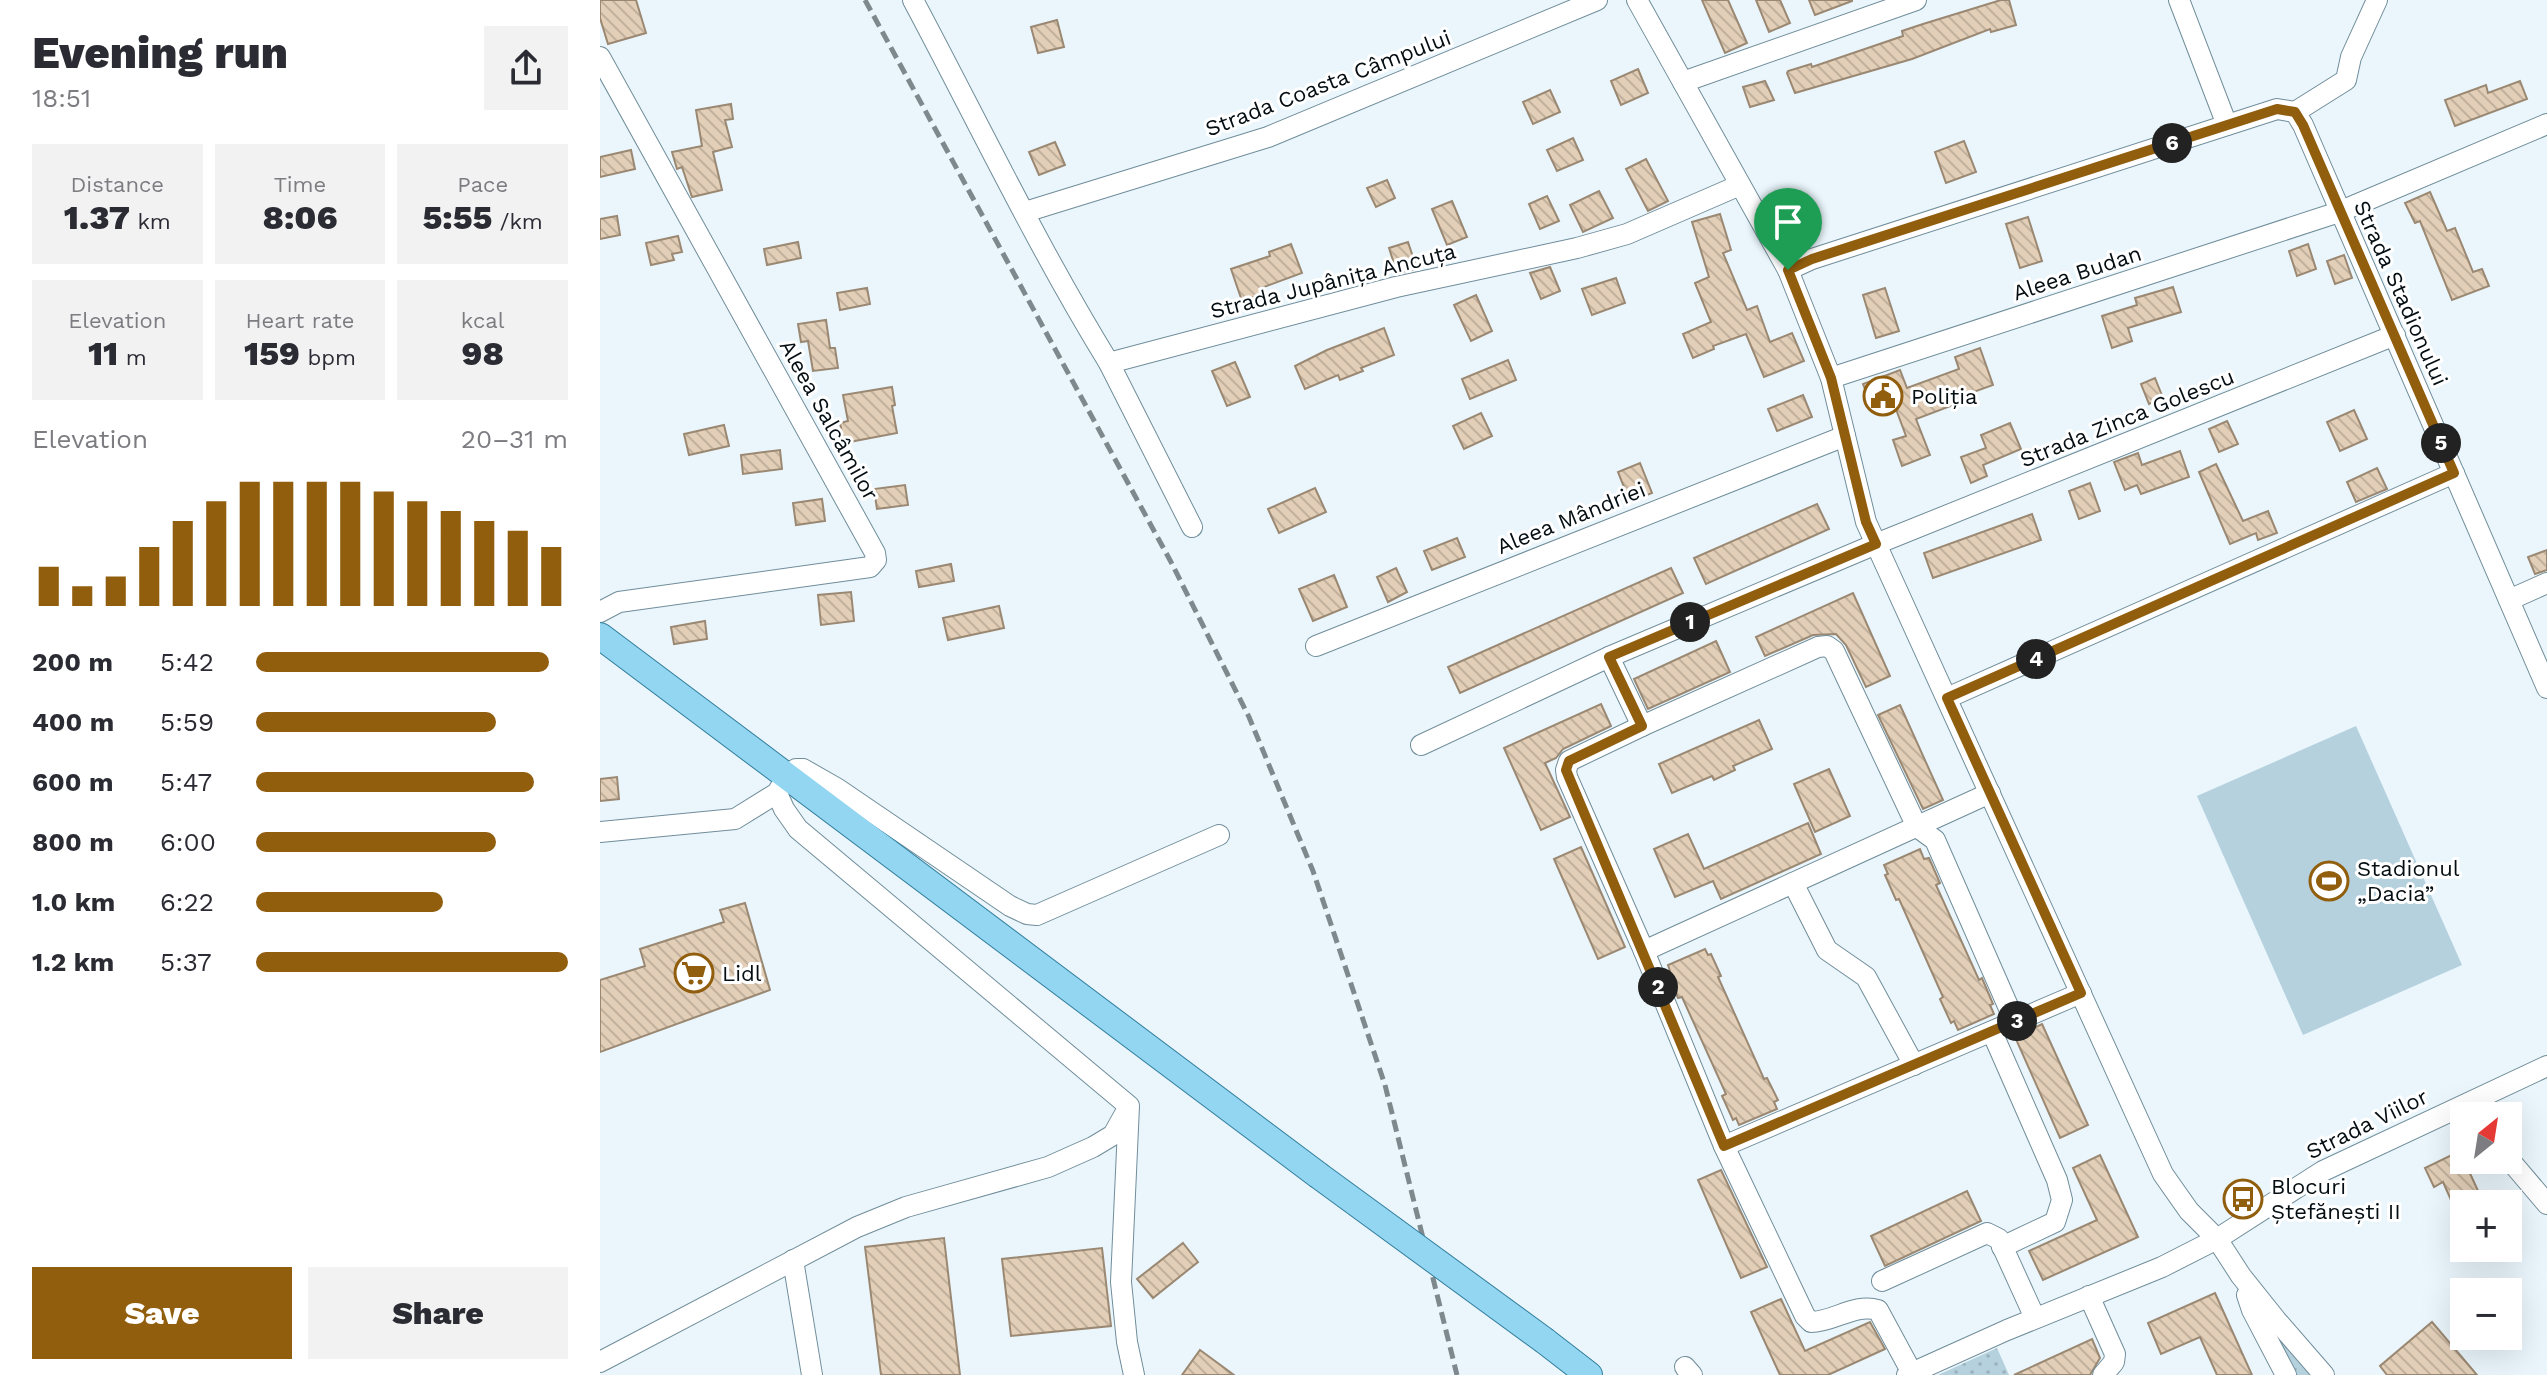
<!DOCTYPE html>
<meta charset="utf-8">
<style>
body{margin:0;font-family:"Work Sans",sans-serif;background:#f2f2f3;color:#2b2b33;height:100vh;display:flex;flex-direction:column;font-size:30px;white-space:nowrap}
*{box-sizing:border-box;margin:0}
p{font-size:26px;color:#7c7c81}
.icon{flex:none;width:44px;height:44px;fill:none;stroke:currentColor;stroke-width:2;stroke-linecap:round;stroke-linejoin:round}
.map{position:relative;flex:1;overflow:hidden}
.side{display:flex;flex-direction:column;background:#fff;width:600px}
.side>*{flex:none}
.needle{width:52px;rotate:30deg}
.buttons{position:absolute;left:1850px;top:1102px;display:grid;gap:16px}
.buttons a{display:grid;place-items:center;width:72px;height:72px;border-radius:0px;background:#fff;box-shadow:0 8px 32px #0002;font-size:40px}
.pin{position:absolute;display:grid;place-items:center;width:68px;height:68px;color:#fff;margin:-82px -34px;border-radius:50% 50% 50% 0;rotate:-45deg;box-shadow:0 0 8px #0007}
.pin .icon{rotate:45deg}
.km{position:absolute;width:40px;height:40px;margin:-20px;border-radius:50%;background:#222;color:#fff;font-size:22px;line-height:40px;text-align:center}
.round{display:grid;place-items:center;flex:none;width:84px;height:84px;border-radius:0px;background:#f2f2f3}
.headline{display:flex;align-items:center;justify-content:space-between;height:136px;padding:0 32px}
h1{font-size:44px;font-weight:800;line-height:60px}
.figures{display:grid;grid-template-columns:repeat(3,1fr);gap:12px;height:136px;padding:8px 32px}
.figures div{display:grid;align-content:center;border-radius:0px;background:#f2f2f3;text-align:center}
.figures b{font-size:34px;font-weight:800}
.figures small{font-size:22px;font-weight:400}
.figures p{font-size:22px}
.chart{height:224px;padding:16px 32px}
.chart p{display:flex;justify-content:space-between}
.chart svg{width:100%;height:144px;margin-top:8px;stroke:#915e0e;stroke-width:6}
.action{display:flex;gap:16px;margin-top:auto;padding:16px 32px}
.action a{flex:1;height:92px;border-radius:0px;background:#915e0e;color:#fff;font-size:32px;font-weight:800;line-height:92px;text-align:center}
.action a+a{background:#f2f2f3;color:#2b2b33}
ul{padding:0 32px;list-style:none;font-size:26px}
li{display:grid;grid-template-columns:128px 96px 1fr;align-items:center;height:60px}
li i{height:20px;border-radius:10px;background:#915e0e}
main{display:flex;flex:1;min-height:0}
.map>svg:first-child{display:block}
</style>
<main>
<section class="side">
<div class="headline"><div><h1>Evening run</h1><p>18:51</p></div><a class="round"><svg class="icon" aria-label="share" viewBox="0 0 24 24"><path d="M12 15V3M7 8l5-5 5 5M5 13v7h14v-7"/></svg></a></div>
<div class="figures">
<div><p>Distance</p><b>1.37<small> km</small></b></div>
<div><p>Time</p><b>8:06</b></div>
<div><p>Pace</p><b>5:55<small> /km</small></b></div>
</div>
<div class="figures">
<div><p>Elevation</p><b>11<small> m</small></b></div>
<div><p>Heart rate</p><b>159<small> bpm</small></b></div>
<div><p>kcal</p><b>98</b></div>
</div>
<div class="chart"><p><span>Elevation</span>20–31 m</p>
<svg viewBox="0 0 160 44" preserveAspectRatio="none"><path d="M5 44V32M15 44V38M25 44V35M35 44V26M45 44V18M55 44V12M65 44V6M75 44V6M85 44V6M95 44V6M105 44V9M115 44V12M125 44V15M135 44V18M145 44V21M155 44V26"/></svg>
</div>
<ul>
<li><b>200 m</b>5:42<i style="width:94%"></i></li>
<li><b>400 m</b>5:59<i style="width:77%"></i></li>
<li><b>600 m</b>5:47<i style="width:89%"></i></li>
<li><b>800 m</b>6:00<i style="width:77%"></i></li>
<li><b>1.0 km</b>6:22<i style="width:60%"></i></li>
<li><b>1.2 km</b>5:37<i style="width:100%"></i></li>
</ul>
<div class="action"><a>Save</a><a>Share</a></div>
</section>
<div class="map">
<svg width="1947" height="1375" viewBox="0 0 1947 1375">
<defs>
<pattern id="grass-tufts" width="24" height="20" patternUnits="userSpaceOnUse" patternTransform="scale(2)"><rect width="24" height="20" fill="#b5d1de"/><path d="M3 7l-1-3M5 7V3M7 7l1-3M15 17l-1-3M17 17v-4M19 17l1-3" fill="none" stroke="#9ab2bd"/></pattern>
<pattern id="park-dots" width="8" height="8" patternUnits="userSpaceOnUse" patternTransform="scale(2)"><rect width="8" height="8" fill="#b5d1de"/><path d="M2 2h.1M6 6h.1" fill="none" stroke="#9ab2bd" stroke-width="1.8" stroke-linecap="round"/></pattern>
<pattern id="building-back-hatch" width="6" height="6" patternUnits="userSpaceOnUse" patternTransform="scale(2)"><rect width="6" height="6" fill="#e3cfb8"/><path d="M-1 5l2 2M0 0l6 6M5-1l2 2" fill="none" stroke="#c1b19d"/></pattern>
</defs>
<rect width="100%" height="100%" fill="#eaf6fc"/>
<path fill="url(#grass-tufts)" d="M1665 1312 1720 1375H1690Z"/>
<path fill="url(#park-dots)" d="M1397 1348 1409 1375H1338Z"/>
<path fill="#b5d1de" d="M1756 726 1862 965 1703 1035 1597 796Z"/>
<g fill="url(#building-back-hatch)" stroke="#9a8872" stroke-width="2">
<path d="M0 0H36L46 33 8 44 0 18Z"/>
<path d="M1102 0H1128L1147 43 1125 53Z"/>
<path d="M1156 0H1180L1190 23 1169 32Z"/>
<path d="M1209 0H1252V1L1215 15Z"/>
<path d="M1401 0H1409L1416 25 1391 32 1390 29 1312 59 1195 93 1187 73 1188 71 1211 64 1212 67 1303 36 1302 31 1323 24Z"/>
<path d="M457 20 464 47 438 53 431 27Z"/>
<path d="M1038 69 1048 93 1021 105 1011 81Z"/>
<path d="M1165 81 1174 100 1150 107 1143 87Z"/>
<path d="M1920 81 1927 99 1855 126 1845 100 1886 85 1888 93Z"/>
<path d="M950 90 960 112 933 124 923 102Z"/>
<path d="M131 104 133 119 125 120 132 147 113 152 122 190 92 197 82 167 77 169 72 152 102 146 96 110Z"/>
<path d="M973 138 983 160 957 171 947 150Z"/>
<path d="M1364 141 1376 172 1346 183 1335 152Z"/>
<path d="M455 142 465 165 439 175 429 152Z"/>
<path d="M31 150 35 169 0 177V157Z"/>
<path d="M1046 159 1068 201 1048 211 1026 169Z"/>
<path d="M787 180 795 198 776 207 767 188Z"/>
<path d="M999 191 1013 218 983 232 970 205Z"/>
<path d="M1830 192 1847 231 1855 228 1873 272 1882 269 1889 286 1852 300 1820 221 1815 223 1805 203Z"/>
<path d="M947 196 959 221 940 229 929 204Z"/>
<path d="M852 201 867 237 847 245 832 209Z"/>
<path d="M1120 214 1131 250 1123 253 1147 310 1157 306 1170 342 1192 333 1204 361 1164 377 1146 334 1113 346 1114 349 1093 358 1083 334 1111 322 1095 283 1109 277 1092 222Z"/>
<path d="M17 216 20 235 0 239V219Z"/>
<path d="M1428 217 1442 261 1420 268 1406 224Z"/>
<path d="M78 236 82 252 72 254 74 260 51 265 46 243Z"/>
<path d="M198 242 201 258 167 265 164 249Z"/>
<path d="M808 242 817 269 797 273 789 248Z"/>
<path d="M691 244 702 273 661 288 663 294 642 301 631 269 670 256 669 252Z"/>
<path d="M1708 244 1716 269 1697 276 1689 251Z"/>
<path d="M1744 255 1752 278 1735 284 1727 261Z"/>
<path d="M950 267 960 291 941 299 930 273Z"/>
<path d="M1016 278 1025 303 992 315 982 289Z"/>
<path d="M1573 287 1581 312 1528 328 1532 341 1512 348 1502 316 1537 305 1535 298Z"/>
<path d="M267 288 270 304 240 310 237 293Z"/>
<path d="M1285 288 1299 331 1276 338 1263 295Z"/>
<path d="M876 295 892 331 871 341 854 305Z"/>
<path d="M226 320 230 348H235L238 368 213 371 208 341 201 342 198 324Z"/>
<path d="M784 328 794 355 761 368 763 371 740 380 738 375 705 389 695 366 727 350Z"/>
<path d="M1380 348 1393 385 1354 399 1356 404 1316 419 1330 455 1302 466 1293 440 1306 436 1294 404 1274 412 1263 384 1300 370 1307 388 1359 369 1355 357Z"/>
<path d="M908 360 916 380 870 399 862 379Z"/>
<path d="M635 362 650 397 627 406 612 371Z"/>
<path d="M1555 378 1563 398 1549 404 1541 384Z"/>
<path d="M292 387 295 405 292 406 297 433 244 443 240 423 248 421 243 395Z"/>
<path d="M1203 395 1212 417 1177 431 1168 409Z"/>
<path d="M1754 410 1767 439 1740 451 1727 422Z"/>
<path d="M881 413 892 436 864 449 853 426Z"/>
<path d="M1627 421 1638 444 1619 452 1609 429Z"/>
<path d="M1410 423 1421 449 1383 465 1387 476 1371 483 1361 457 1386 448 1381 435Z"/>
<path d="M124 425 129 446 89 455 84 434Z"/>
<path d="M180 450 182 469 143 474 141 455Z"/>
<path d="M1580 451 1589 477 1541 494 1537 485 1525 490 1514 462 1538 453 1542 465Z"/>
<path d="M1040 463 1052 493 1030 502 1018 472Z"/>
<path d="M1616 464 1643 521 1668 511 1677 533 1658 540 1656 533 1630 544 1599 472Z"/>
<path d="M1777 468 1787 489 1756 502 1747 482Z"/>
<path d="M1490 483 1500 511 1479 519 1469 491Z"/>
<path d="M305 485 308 505 277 509 274 489Z"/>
<path d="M715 488 726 512 679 533 668 509Z"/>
<path d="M222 499 225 521 196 525 193 503Z"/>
<path d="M1217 504 1229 529 1106 584 1094 558Z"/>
<path d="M1432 514 1441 540 1333 578 1324 553Z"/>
<path d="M857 538 865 557 832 570 824 551Z"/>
<path d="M1947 550V570L1935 574 1928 557Z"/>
<path d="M351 564 354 581 319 587 316 571Z"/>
<path d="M796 568 807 592 788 602 777 577Z"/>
<path d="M1071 568 1083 593 860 693 848 667Z"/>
<path d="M734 575 747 607 713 621 699 589Z"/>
<path d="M251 592 254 621 221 625 218 595Z"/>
<path d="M1253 593 1290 676 1266 687 1246 645 1236 634 1213 635 1165 656 1156 637Z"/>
<path d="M399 606 404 628 348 640 343 618Z"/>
<path d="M105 621 107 639 74 644 71 627Z"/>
<path d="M1116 641 1130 672 1048 709 1034 679Z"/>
<path d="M1001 704 1011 726 963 749 956 758 945 763 970 817 941 830 904 748Z"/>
<path d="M1300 705 1343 800 1323 809 1278 715Z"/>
<path d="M1159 720 1172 749 1133 766 1135 770 1114 780 1112 776 1072 793 1059 764Z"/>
<path d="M1229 769 1250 816 1215 832 1194 784Z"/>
<path d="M17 777 19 799 0 801V779Z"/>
<path d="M1208 823 1221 854 1121 899 1113 881 1075 897 1054 849 1088 834 1104 869Z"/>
<path d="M981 847 1025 947 998 959 954 859Z"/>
<path d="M1320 849 1324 859 1329 858 1340 883 1336 885 1379 980 1382 978 1393 1004 1390 1005 1394 1014 1358 1030 1354 1021 1351 1023 1340 999 1343 997 1299 899 1296 900 1285 875 1288 874 1284 865Z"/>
<path d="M145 903 170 990 0 1052V980L45 966 40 949 124 922 120 910Z"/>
<path d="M1105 949 1108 955 1111 954 1121 976 1118 977 1164 1079 1167 1078 1178 1100 1174 1102 1177 1109 1139 1125 1136 1118 1133 1120 1122 1096 1126 1094 1082 997 1078 998 1067 972 1070 971 1068 965Z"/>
<path d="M1442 1024 1488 1125 1460 1138 1415 1037Z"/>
<path d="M1864 1149V1160H1886L1868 1169 1884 1204H1864V1229L1843 1182 1834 1187 1825 1168Z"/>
<path d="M1500 1155 1538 1237 1443 1280 1429 1251 1497 1220 1473 1168Z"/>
<path d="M1121 1170 1167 1267 1141 1278 1098 1180Z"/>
<path d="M1367 1191 1381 1221 1285 1266 1271 1236Z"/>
<path d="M344 1238 360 1375H281L265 1247Z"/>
<path d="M583 1243 598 1262 553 1298 537 1279Z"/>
<path d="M502 1248 511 1326 411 1336 402 1259Z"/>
<path d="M1615 1293 1652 1375H1617L1600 1337 1561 1354 1548 1323Z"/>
<path d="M1181 1299 1205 1351 1270 1322 1285 1349 1228 1375H1180L1151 1312Z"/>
<path d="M1832 1322 1877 1375H1787L1780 1366Z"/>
<path d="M1492 1339 1500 1358 1490 1375H1414Z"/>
<path d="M600 1350 634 1375H582Z"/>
</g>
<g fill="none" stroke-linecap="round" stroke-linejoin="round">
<g stroke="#708d9a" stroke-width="22">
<g id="minor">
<path d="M313 0C378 122 437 246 509 363"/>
<path d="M1037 0 1188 270 1231 378 1266 522 1563 1174 1589 1211 1617 1239 1641 1276 1677 1321 1724 1375"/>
<path d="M1579 0 1627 125"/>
<path d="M0 57 275 553 276 560 270 567 19 602 0 612"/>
<path d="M1083 82 1316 0"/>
<path d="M1695 112 1746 80 1751 57 1777 0"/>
<path d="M425 212 668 137 997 0"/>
<path d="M1188 270 1212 259 1677 109 1695 112 1703 125 1947 688"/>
<path d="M1231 378 1739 212 1947 124"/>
<path d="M592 527 509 363 796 287 977 248 1027 234 1140 185"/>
<path d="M1909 600 1947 583"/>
<path d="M716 646 1245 436"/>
<path d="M1009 657 1042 726 1218 647 1227 646 1234 651 1317 827 1335 840 1415 1022"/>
<path d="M1347 698 1854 473"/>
<path d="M1042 726 969 761 966 770 967 777 1044 951 1124 1146 1205 1316 1211 1322C1234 1322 1254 1303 1278 1310L1312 1373"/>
<path d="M821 745 1009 657 1276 544 1795 335"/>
<path d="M177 793 184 809 198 829 529 1106 521 1282 527 1342 534 1375"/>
<path d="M0 832 135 819 177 793 187 776 196 769H203L238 789 410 906 427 914 437 915 619 835"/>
<path d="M1193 883 1227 950 1266 977 1314 1065"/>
<path d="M1044 951 1390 793"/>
<path d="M1392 1032 1457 1180 1462 1200 1455 1222 1402 1247"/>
<path d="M1124 1146 1481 993"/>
<path d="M1908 1158 1947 1204"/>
<path d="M193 1260 212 1375"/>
<path d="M1282 1281 1387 1233 1399 1239 1435 1318"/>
<path d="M1647 1295 1652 1310 1686 1375"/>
<path d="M1489 1296 1515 1354 1514 1362 1503 1375"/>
<path d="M0 1362 257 1227 306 1207 448 1167 493 1147 513 1135 527 1110"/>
<path d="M1085 1367 1092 1375"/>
<path d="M1307 1375 1407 1330 1562 1267 1617 1239 1723 1171 1947 1066"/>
</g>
</g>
<g stroke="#327e9c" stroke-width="28">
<g id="major">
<path d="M0 636 718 1175"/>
<path d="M945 1341 989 1375"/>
</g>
</g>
<use href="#minor" stroke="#fff" stroke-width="20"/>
<use href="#major" stroke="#93d6f1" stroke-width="26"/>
<path stroke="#7e898e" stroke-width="5" stroke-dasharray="12 6" stroke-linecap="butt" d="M265 0 571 562 649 717 713 871 785 1085 857 1375"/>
<g stroke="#327e9c" stroke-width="28" stroke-linecap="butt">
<path id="major-bridge" d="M718 1175 945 1341"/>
</g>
<use href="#major-bridge" stroke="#93d6f1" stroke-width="26"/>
</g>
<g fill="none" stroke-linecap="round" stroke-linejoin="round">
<g stroke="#fff" stroke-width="16">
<path id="route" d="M1677 109 1695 112 1703 125 1854 473 1347 698 1481 993 1124 1146 966 770 969 761 1042 726 1009 657 1276 544 1266 522 1231 378 1188 270 1212 259Z"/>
</g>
<use href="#route" stroke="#915e0e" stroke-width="10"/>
</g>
<defs>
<g id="civic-ring" transform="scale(2)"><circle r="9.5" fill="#fff" stroke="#915e0e" stroke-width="1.5"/><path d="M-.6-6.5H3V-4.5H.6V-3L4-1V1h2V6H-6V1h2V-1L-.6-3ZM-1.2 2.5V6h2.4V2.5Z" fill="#915e0e"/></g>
<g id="stadium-ring" transform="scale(2)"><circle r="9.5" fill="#fff" stroke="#915e0e" stroke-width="1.5"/><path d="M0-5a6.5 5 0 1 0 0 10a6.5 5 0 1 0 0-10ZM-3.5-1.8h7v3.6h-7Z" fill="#915e0e"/></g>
<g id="supermarket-ring" transform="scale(2)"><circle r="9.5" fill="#fff" stroke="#915e0e" stroke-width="1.5"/><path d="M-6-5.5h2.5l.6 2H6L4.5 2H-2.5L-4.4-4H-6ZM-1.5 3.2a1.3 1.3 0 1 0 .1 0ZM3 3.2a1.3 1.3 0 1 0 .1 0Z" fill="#915e0e"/></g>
<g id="bus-ring" transform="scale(2)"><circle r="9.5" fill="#fff" stroke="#915e0e" stroke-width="1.5"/><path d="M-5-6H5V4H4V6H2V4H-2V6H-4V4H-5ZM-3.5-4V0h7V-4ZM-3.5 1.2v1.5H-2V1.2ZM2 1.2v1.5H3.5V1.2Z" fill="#915e0e"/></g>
</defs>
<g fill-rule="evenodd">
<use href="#civic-ring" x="1283" y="396"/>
<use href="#stadium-ring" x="1729" y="881"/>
<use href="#supermarket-ring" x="94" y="973"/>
<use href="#bus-ring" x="1643" y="1199"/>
</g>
<g text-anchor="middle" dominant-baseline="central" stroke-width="6" stroke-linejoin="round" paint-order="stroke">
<g font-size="22" fill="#040d12" stroke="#fff">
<text transform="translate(728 83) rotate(-21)">Strada Coasta Câmpului</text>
<text transform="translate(1477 273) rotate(-18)">Aleea Budan</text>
<text transform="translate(733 281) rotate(-14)">Strada Jupânița Ancuța</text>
<text transform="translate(1801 293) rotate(66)">Strada Stadionului</text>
<text transform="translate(1527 418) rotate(-22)">Strada Zinca Golescu</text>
<text transform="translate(229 420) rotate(61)">Aleea Salcâmilor</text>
<text transform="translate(971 518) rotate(-22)">Aleea Mândriei</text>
<text transform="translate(1767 1124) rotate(-26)">Strada Viilor</text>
</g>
<g font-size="22" fill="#040d12" stroke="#fff" text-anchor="start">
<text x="1311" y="396">Poliția</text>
<text x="1757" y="868">Stadionul<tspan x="1757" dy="25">„Dacia”</tspan></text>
<text x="122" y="973">Lidl</text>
<text x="1671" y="1186">Blocuri<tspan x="1671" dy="25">Ștefănești II</tspan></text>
</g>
</g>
</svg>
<div class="buttons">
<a><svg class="needle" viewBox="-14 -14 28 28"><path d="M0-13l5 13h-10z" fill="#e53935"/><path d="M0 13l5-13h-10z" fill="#7c7c81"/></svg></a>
<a>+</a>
<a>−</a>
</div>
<div class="pin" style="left:1188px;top:270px;background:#1e9e55"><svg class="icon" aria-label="arrive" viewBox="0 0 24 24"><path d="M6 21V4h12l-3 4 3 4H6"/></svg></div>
<b class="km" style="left:1090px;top:622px">1</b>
<b class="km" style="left:1058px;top:987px">2</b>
<b class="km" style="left:1417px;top:1021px">3</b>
<b class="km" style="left:1436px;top:659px">4</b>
<b class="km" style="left:1841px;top:443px">5</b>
<b class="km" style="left:1572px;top:143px">6</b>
</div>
</main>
